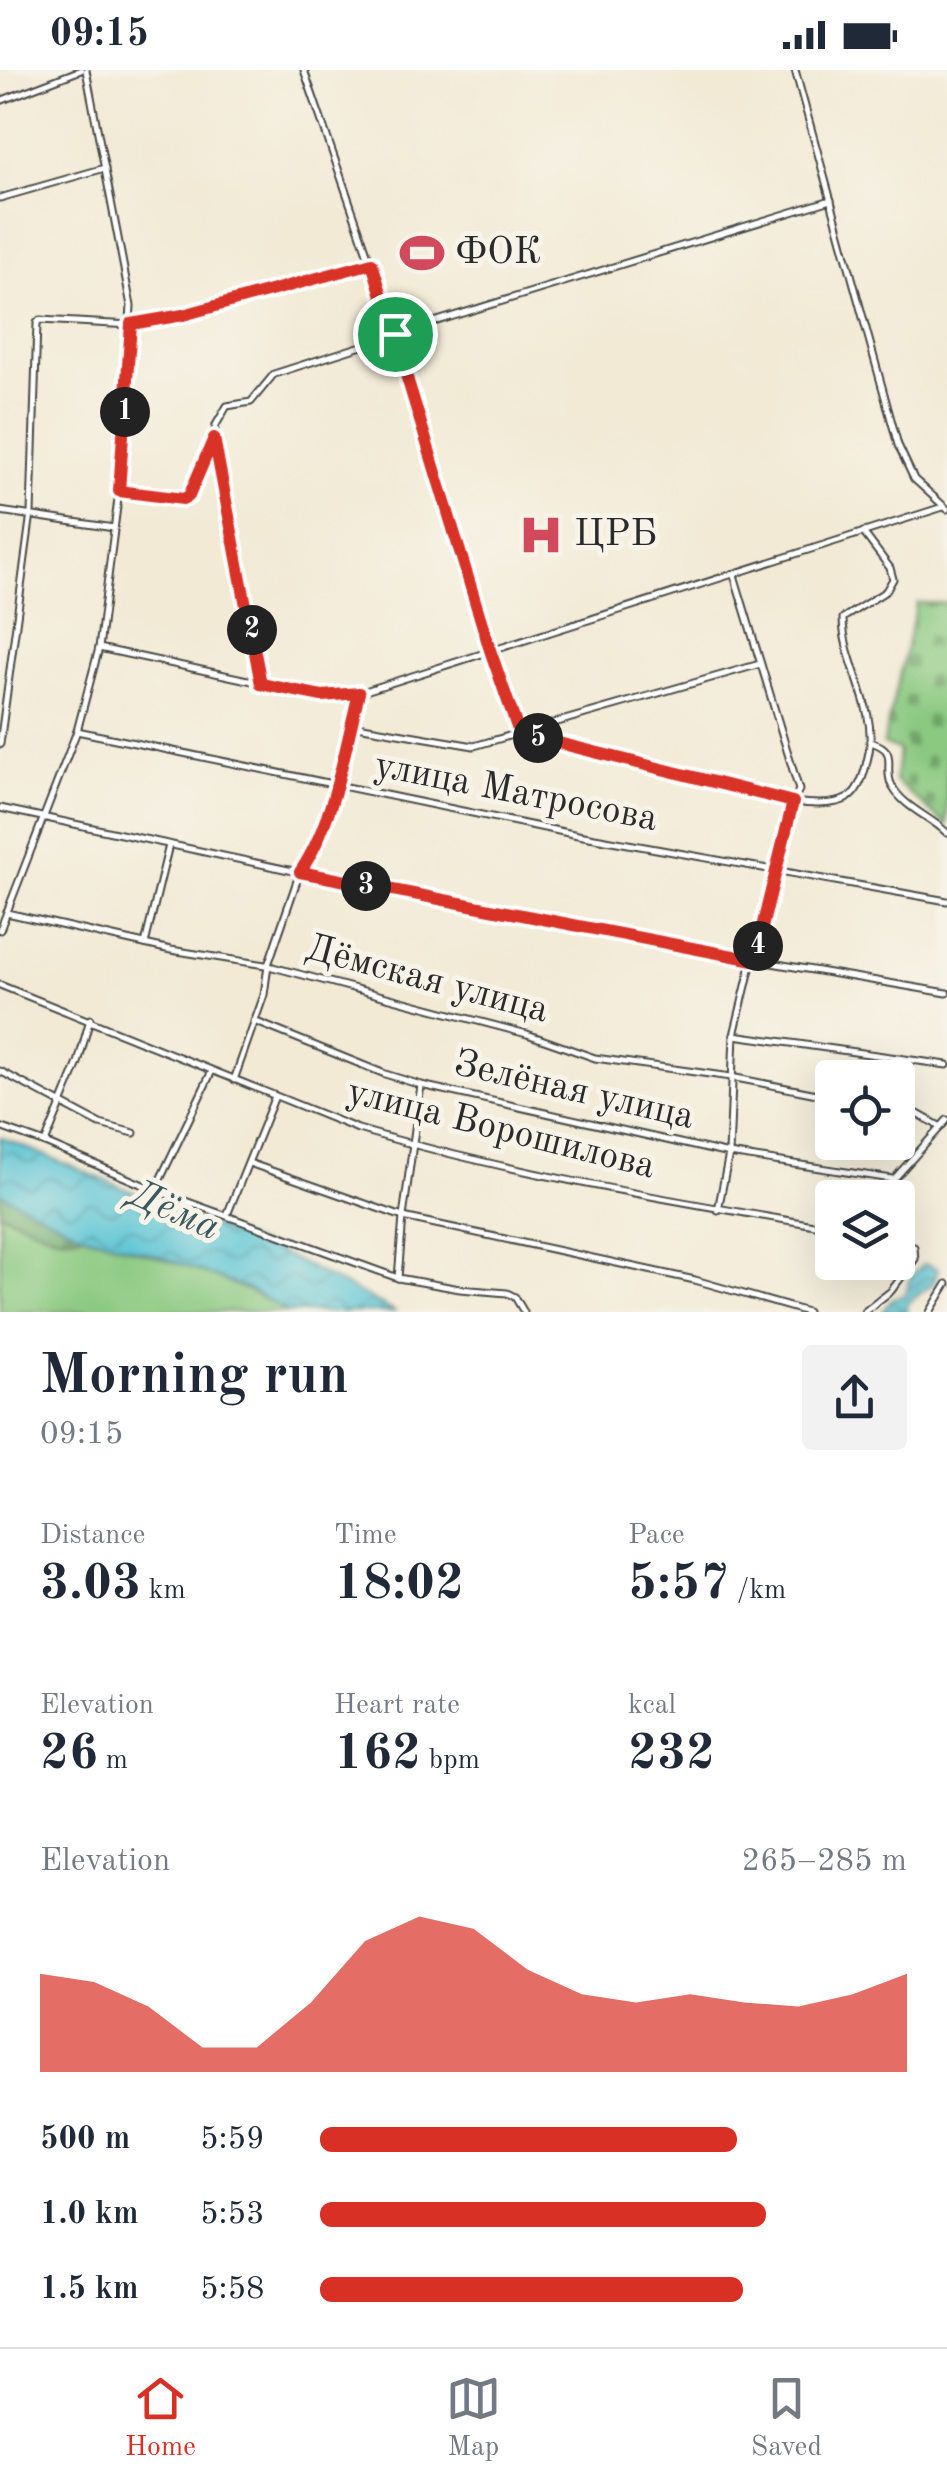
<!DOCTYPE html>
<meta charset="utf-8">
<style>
body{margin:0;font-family:"Old Standard TT",serif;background:#f2f2f3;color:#1f2937;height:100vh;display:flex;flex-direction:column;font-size:38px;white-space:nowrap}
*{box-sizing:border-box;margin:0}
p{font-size:32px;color:#747a83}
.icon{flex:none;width:55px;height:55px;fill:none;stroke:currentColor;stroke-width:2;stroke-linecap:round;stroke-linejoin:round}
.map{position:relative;height:1242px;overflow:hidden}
.panel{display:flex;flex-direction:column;background:#fff;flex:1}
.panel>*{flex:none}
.tools{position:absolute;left:815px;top:990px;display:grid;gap:20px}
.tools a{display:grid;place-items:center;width:100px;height:100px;border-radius:10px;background:#fff;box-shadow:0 10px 40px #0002;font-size:50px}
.pin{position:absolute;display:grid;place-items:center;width:85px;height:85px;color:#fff;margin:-42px;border:5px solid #fff;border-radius:50%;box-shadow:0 2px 10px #0007}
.km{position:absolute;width:50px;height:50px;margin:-25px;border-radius:50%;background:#222;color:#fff;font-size:28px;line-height:50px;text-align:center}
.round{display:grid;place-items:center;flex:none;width:105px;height:105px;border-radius:10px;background:#f2f2f3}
.head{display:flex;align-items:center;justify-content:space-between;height:170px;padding:0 40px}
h1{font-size:55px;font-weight:600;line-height:75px}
.metrics{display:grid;grid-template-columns:repeat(3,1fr);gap:15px;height:170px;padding:10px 40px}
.metrics div{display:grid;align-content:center}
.metrics b{font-size:50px;font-weight:600}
.metrics small{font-size:28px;font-weight:400}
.metrics p{font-size:28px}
.chart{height:280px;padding:20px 40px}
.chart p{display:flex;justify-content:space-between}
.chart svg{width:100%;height:180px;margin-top:10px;fill:#d93025;opacity:.7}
ul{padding:0 40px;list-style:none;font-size:32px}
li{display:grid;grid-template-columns:160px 120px 1fr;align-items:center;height:75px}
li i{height:25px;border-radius:12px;background:#d93025}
.status{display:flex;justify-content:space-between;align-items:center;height:70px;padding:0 50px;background:#fff;direction:ltr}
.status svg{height:28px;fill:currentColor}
.menu{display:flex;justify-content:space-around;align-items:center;height:140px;border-top:2px solid #e0e1e3;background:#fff;font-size:28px;color:#747a83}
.menu a{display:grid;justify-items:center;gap:5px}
.menu .selected{color:#d93025}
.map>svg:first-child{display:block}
</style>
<div class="status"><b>09:15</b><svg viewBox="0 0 49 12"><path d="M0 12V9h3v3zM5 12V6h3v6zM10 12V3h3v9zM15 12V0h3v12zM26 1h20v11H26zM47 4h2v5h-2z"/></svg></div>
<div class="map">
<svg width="947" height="1242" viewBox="0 0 947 1242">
<defs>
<pattern id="forest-firs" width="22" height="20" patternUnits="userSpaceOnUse" patternTransform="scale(2.5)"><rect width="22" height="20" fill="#6fad6e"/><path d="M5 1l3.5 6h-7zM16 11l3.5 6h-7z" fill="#5b8d5b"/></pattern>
<pattern id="cemetery-stones" width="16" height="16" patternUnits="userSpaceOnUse" patternTransform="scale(2.5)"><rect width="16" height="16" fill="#8ac980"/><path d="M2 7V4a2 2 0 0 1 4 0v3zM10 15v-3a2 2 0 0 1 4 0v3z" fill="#71a369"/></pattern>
<pattern id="water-waves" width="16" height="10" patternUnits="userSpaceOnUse" patternTransform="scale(2.5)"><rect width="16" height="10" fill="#59c4d4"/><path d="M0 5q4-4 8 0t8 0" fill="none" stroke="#4a9fac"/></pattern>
</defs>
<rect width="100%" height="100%" fill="#f7f3e8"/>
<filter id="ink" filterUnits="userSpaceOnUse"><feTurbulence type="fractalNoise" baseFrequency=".01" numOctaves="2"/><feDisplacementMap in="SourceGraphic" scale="20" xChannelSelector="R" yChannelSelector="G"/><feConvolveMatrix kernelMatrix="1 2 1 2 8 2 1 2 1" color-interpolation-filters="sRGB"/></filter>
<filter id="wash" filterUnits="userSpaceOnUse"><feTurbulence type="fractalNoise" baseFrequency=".0048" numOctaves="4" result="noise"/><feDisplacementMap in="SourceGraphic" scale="40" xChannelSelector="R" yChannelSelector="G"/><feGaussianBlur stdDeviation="2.25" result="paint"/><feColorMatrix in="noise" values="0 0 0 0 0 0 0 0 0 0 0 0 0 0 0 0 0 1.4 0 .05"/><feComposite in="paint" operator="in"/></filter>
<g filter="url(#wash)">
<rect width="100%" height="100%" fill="#f2ead5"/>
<path fill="#8ac980" stroke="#5a7a56" stroke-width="2.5" d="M0 1143C23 1149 58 1176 82 1164 152 1185 224 1204 288 1242H0Z"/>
<path fill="url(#forest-firs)" stroke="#4d6c4c" stroke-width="2.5" d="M0 1123 82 1164C58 1176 23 1149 0 1143Z"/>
<path fill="url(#cemetery-stones)" stroke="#5a7a56" stroke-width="2.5" d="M917 533H947V756L895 711 899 680 883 674Z"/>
<g fill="url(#water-waves)" stroke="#427880" stroke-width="2.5">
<path d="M0 1067 281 1183 396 1242H288L252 1221 165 1188 82 1164 0 1123Z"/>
<path d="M925 1194 938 1199 934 1213 908 1232 907 1242H882L893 1228 905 1225 912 1205Z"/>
</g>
</g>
<g filter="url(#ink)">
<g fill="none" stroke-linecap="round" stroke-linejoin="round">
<g stroke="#494844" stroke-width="9">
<g id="minor">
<path d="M304 0 395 264 393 266 519 663"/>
<path d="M795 0 898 375 914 409 947 439"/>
<path d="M0 31 81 0"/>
<path d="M0 128 105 98"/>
<path d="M395 264 831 130"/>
<path d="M119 421 183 429 189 426 213 371"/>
<path d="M0 441 114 458"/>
<path d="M99 578 322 626 359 623 943 437"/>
<path d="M261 614 214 367 216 355 227 336 251 332 274 304 393 266"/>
<path d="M351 655 474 676 760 594"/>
<path d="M77 661 578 765 947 831"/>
<path d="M519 663C581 679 642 695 704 711 733 718 763 730 793 732 808 734 832 736 846 729 861 722 866 697 869 682 877 636 843 593 843 548L886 521 893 509 890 498 863 462"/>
<path d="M870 672C901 680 882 697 892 716 903 737 931 747 947 763"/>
<path d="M0 674 31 443 37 253 40 250 131 255 165 249 372 193"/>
<path d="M0 738 349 813 754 890 947 923"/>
<path d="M7 843 171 880 265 895 527 964 595 988 731 1007 832 1027"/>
<path d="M0 860 77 661 99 578 119 421 131 236 86 0"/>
<path d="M145 874 169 775"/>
<path d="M0 915 358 1059C511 1104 675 1131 832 1158"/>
<path d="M254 951 385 1004 421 1015 729 1084 892 1109"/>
<path d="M734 965 947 995"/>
<path d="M0 1001 100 1054 134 1063"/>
<path d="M234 1010 264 925 268 895 300 802 313 783 321 760 359 624"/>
<path d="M898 1040 918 1044 941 1057"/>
<path d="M0 1057 45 1073 155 1120 398 1208 460 1219 507 1223 515 1227 524 1242"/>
<path d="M45 1073 78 993 90 949"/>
<path d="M249 1093 403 1147 695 1210 807 1242"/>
<path d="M155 1120 212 1001"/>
<path d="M877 1128 947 1050"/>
<path d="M718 1140 729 1084 734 965 789 739 799 720 734 505"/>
<path d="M227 1145 275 1026"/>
<path d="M398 1208 403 1147 421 1015"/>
<path d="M864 1242 891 1221 915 1189 914 1177 898 1173"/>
<path d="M930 1242 947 1214"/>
</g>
</g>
<use href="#minor" stroke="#fff" stroke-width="5"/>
</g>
</g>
<g fill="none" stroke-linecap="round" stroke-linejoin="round" filter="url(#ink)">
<g stroke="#fff" stroke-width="20">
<path id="route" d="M372 193 490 580 519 663 793 732 754 890 300 802C334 752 344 682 359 623L322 626 261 614 214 368 189 426 183 429 119 421 131 254 183 245Z"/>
</g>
<use href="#route" stroke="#d93025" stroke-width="12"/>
</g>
<defs>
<g id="stadium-bare" transform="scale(3.45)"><path d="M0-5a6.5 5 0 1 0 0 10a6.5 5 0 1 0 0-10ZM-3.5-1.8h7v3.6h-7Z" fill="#d1495b" stroke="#f7f3e8" stroke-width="2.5" paint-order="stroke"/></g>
<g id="hospital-bare" transform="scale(3.45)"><path d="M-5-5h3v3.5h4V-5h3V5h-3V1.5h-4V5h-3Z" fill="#d1495b" stroke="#f7f3e8" stroke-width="2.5" paint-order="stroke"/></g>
</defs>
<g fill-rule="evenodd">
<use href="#stadium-bare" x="422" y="183"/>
<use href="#hospital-bare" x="541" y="465"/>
</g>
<g text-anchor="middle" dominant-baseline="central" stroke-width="10" stroke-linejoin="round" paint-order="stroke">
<g font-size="38" fill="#2b2b2b" stroke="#f7f3e8" text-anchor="start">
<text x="455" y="183">ФОК</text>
<text x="574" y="465">ЦРБ</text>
</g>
<g font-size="38" fill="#2b2b2b" stroke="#f7f3e8">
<text transform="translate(516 723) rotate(11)">улица Матросова</text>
<text transform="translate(427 910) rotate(15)">Дёмская улица</text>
<text transform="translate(574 1021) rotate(13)">Зелёная улица</text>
<text transform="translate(501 1060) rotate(14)">улица Ворошилова</text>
</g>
<g font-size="40" font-style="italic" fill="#39595e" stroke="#f7f3e8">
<text transform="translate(174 1142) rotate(24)">Дёма</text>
</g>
</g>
</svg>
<div class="tools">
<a><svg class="icon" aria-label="locate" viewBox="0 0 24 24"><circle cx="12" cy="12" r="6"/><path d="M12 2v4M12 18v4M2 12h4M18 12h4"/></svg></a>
<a><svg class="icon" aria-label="layers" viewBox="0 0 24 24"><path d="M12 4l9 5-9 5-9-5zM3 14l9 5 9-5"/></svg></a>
</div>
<div class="pin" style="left:395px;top:264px;background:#1e9e55"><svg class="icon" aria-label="arrive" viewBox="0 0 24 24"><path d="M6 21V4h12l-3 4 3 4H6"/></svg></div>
<b class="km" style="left:125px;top:342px">1</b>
<b class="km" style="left:252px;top:560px">2</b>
<b class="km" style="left:366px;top:816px">3</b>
<b class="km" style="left:758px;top:876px">4</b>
<b class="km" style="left:538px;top:668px">5</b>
</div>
<section class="panel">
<div class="head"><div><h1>Morning run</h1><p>09:15</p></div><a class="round"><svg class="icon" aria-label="share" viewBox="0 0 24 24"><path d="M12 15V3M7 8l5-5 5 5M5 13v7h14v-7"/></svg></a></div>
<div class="metrics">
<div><p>Distance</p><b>3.03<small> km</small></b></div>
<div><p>Time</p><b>18:02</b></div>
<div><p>Pace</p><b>5:57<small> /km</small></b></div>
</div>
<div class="metrics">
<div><p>Elevation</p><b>26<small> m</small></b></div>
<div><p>Heart rate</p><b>162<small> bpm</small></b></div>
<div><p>kcal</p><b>232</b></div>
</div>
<div class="chart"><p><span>Elevation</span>265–285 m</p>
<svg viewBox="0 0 160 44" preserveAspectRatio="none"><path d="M0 44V20L10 22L20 28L30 38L40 38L50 27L60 12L70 6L80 9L90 19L100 25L110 27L120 25L130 27L140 28L150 25L160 20V44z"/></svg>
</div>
<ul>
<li><b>500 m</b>5:59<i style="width:71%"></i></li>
<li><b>1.0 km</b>5:53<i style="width:76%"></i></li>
<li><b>1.5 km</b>5:58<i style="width:72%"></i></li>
</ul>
</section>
<nav class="menu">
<a class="selected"><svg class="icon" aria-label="home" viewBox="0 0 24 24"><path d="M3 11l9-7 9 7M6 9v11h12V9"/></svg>Home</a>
<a><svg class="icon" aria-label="map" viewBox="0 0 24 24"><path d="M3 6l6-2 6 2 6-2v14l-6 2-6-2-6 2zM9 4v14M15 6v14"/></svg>Map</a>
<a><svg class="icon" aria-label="saved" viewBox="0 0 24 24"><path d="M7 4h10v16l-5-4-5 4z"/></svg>Saved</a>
</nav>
